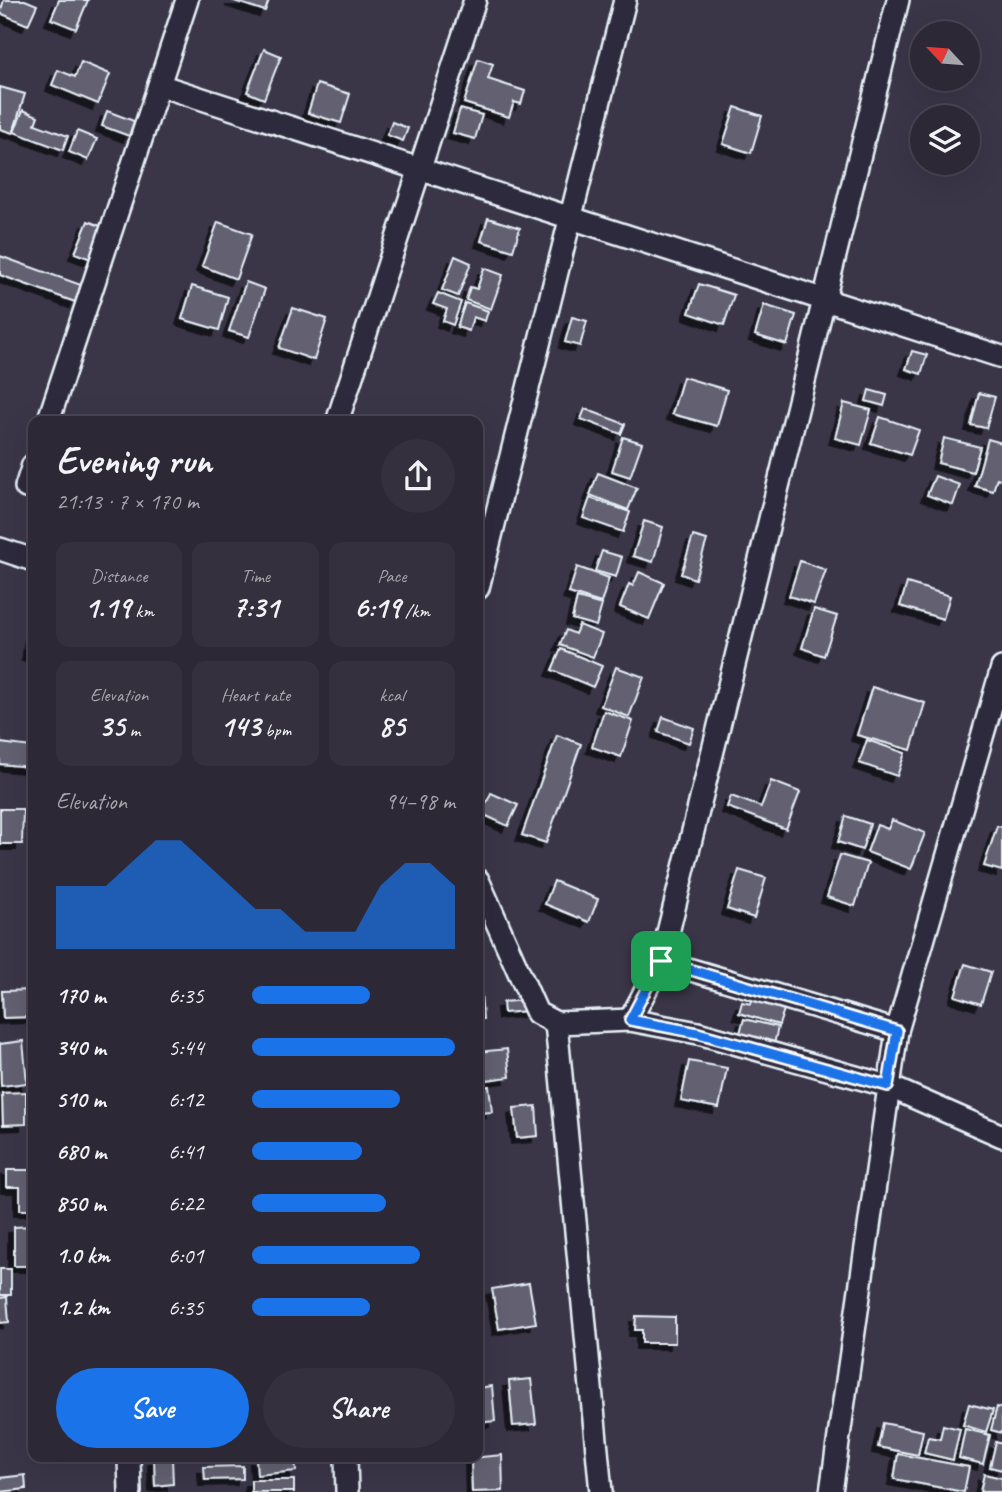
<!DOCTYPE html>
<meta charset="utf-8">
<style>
body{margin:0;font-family:Caveat,sans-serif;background:#34303e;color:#f1f3f6;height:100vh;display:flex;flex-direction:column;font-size:26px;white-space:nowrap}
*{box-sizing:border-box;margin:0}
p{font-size:23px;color:#a6a6ad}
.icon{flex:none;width:38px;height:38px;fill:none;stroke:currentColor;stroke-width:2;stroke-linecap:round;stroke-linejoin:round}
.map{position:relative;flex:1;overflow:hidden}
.details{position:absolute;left:28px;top:416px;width:455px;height:1046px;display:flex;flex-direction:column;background:#2c2836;border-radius:14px;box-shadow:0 7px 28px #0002,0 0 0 2px #484451}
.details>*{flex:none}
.needle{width:46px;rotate:296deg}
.fabs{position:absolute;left:910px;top:21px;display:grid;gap:14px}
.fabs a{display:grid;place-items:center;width:70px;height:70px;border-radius:50%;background:#2c2836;box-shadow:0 7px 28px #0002,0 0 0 2px #484451;font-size:35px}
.pin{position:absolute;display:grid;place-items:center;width:60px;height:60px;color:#fff;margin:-30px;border-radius:14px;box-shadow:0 4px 10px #0006}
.round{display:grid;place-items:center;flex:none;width:74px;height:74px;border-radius:37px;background:#34303e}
.overview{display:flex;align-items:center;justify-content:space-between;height:119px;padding:0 28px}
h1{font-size:38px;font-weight:700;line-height:52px}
.metrics{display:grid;grid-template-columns:repeat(3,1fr);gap:10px;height:119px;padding:7px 28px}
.metrics div{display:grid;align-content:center;border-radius:14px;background:#34303e;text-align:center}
.metrics b{font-size:30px;font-weight:700}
.metrics small{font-size:19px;font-weight:400}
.metrics p{font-size:19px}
.chart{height:196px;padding:14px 28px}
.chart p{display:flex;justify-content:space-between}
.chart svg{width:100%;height:126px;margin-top:7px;fill:#1a73e8;opacity:.7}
.primary-button{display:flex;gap:14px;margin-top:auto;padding:14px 28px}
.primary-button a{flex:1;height:80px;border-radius:42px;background:#1a73e8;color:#fff;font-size:28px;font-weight:700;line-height:80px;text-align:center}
.primary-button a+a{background:#34303e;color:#f1f3f6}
ul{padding:0 28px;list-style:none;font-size:23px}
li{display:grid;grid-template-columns:112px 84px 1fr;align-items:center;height:52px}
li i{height:18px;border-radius:9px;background:#1a73e8}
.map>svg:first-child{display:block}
</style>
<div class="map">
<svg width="1002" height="1492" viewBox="0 0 1002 1492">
<defs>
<filter id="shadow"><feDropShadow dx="-6" dy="6" stdDeviation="0" flood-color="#0009"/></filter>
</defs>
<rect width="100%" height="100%" fill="#3a3648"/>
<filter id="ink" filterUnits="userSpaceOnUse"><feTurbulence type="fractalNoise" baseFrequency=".0143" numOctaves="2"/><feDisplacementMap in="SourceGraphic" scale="14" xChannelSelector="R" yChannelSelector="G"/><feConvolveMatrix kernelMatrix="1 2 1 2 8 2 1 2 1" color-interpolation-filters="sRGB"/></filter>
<g filter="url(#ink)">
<g fill="#636171" stroke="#e8f1f8" stroke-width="2" filter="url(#shadow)">
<path d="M4 0H25L37 5 28 25 0 13Z"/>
<path d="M59 0H88L76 29 51 19Z"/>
<path d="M231 0H269L265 11Z"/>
<path d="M264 49 281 56 264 99 247 92Z"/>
<path d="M478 59 493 64 488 79 525 91 521 104 514 102 509 117 464 103Z"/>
<path d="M81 62 110 74 98 104 52 85 58 70 75 77Z"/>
<path d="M317 84 350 94 341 123 308 113Z"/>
<path d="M0 87 25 94 13 133 0 129Z"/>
<path d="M735 107 762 116 751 153 723 144Z"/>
<path d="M460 109 482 115 475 139 453 133Z"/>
<path d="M23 110 38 116 35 124 68 136 63 150 14 132Z"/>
<path d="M107 111 134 121 129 136 102 126Z"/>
<path d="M392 122 408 128 403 141 387 135Z"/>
<path d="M77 131 97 139 88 160 69 152Z"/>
<path d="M488 218 520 228 513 251 481 241Z"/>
<path d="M88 221 103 227 91 259 75 253Z"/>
<path d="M218 222 252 234 236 279 202 266Z"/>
<path d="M0 256 81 285 75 302 0 275Z"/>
<path d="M455 256 471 263 458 296 442 290Z"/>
<path d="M484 268 503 275 491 309 466 300 470 287 477 289Z"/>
<path d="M246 282 265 289 249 337 229 331Z"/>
<path d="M699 284 734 295 724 325 689 313Z"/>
<path d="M192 286 228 297 219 330 182 319Z"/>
<path d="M438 293 461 302 453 325 443 321 447 309 433 304Z"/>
<path d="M465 303 488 311 485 321 473 317 469 331 457 327Z"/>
<path d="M764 305 796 315 787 345 755 335Z"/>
<path d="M293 308 327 319 314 360 279 348Z"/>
<path d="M572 317 587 321 580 346 565 342Z"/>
<path d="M912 351 927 355 921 374 906 369Z"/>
<path d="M683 377 727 390 717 426 672 414Z"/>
<path d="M869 390 887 395 884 406 866 401Z"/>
<path d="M979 393 995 397 986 428 971 425Z"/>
<path d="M844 403 871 410 861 445 835 438Z"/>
<path d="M585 409 625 424 621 434 581 419Z"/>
<path d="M880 417 919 430 910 455 871 443Z"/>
<path d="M623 437 642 443 630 477 612 471Z"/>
<path d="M944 438 980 447 973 472 938 463Z"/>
<path d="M988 439 1002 443V480L997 478 993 491 975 486Z"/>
<path d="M598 473 637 488 628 510 590 495Z"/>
<path d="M935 476 960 485 953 505 927 495Z"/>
<path d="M590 498 630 512 623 532 583 518Z"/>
<path d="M644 521 663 527 653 562 633 556Z"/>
<path d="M693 536 707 540 695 579 681 574Z"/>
<path d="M602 551 622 557 616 577 595 571Z"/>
<path d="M800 561 826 570 814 604 789 596Z"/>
<path d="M577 567 609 578 601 603 569 593Z"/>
<path d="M639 572 664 583 649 619 620 607 629 584 633 586Z"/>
<path d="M907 583 950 596 943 619 900 606Z"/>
<path d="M577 598 602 605 596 626 572 619Z"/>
<path d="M814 609 837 616 824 656 802 648Z"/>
<path d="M579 625 602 634 593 657 560 645 566 630 575 634Z"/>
<path d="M31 634 33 635V655H28Z"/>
<path d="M561 649 602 666 593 687 552 670Z"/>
<path d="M616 667 644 677 629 717 601 706Z"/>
<path d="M872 687 925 703 911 750 857 735Z"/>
<path d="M604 711 633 721 621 757 592 747Z"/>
<path d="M663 717 694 728 689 743 658 732Z"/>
<path d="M557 735 581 744 546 843 522 835Z"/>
<path d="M0 737 1 743 32 747 29 767 0 764Z"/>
<path d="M867 740 905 753 897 776 859 763Z"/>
<path d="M771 781 800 792 786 829 727 807 731 796 761 807Z"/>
<path d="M491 793 518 805 508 826 478 812V798L487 802Z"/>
<path d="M0 809H23L22 844H0Z"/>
<path d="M846 816 870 824 862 850 838 842Z"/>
<path d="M892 820 925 833 911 869 867 852 877 825 888 829Z"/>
<path d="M997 826 1002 827V871L984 866Z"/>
<path d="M840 855 868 863 855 906 827 897Z"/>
<path d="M739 870 766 878 754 918 727 909Z"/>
<path d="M554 881 598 899 589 922 545 904Z"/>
<path d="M965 964 991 972 981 1004 955 996Z"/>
<path d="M33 990V1017L3 1018 2 991Z"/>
<path d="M478 991H481L483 1019 478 1020Z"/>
<path d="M754 993 786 1003 779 1025 739 1013 742 1002 751 1004Z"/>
<path d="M527 1000 528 1011 504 1013 503 1002Z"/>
<path d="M744 1019 778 1027 772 1053 726 1042 729 1030 740 1033Z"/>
<path d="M23 1041 27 1083 1 1086 0 1044Z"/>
<path d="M507 1049 510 1077 478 1081V1052Z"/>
<path d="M689 1061 727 1068 719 1108 681 1101Z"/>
<path d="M489 1086 492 1112 478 1113V1088Z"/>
<path d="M26 1092V1124L3 1125 2 1093Z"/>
<path d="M536 1106 538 1136 517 1138 514 1108Z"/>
<path d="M7 1170H33V1210H20V1187H7Z"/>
<path d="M33 1226V1266H14V1227Z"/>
<rect x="0" y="1269" width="11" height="26"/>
<path d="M529 1283 536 1323 499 1329 492 1289Z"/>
<path d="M7 1297 9 1322 0 1323V1298Z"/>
<path d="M636 1316 675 1317V1343H642V1330H635Z"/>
<path d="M531 1379 536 1424 513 1426 509 1381Z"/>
<path d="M492 1386 495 1421 478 1423V1388Z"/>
<path d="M969 1404 993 1410 986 1432 963 1425Z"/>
<path d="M997 1407 1002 1408V1433L991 1430Z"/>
<path d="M883 1423 923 1431 918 1455 878 1447Z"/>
<path d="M943 1425 960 1429 953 1460 924 1453 928 1437 940 1439Z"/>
<path d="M965 1429 990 1435 983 1464 959 1458Z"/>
<path d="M996 1442 1002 1444V1470L990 1467Z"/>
<path d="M898 1454 969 1467 964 1492 894 1479Z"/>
<path d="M502 1455 503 1491 472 1492 471 1458Z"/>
<path d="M154 1458H172L173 1484 155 1486Z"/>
<path d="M256 1458H295L296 1471 257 1475Z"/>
<path d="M243 1466V1479L205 1480 204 1467Z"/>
<path d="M984 1474 1002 1478V1492H980Z"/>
<path d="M25 1475 26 1489 0 1492V1478Z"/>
<rect x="251" y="1480" width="43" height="12"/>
</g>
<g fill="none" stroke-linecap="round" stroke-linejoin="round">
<g stroke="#e8f1f8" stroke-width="26">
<g id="minor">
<path d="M159 85 1002 357"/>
<path d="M48 422 187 0"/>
<path d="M337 422 475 0"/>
<path d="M26 487 33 465"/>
<path d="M0 549 33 560"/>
<path d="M478 588 625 0"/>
<path d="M478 880 537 1013 556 1023 630 1020 698 1033 888 1086 1002 1136"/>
<path d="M661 961 898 0"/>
<path d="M630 1020 661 961 897 1031 1002 668"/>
<path d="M556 1023 601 1492"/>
<path d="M129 1458 130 1492"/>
<path d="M346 1458 347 1492"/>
<path d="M831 1492 897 1031"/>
</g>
</g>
<use href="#minor" stroke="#2f2a3d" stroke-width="21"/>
</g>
</g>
<g fill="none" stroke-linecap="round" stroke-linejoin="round" filter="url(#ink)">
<g stroke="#fff" stroke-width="14">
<path id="route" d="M661 961 897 1031 888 1086 698 1033 630 1020Z"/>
</g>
<use href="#route" stroke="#1a73e8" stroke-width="9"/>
</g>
</svg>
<div class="fabs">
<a><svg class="needle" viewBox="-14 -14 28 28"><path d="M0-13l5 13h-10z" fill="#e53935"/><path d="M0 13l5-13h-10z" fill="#a6a6ad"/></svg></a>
<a><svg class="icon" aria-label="layers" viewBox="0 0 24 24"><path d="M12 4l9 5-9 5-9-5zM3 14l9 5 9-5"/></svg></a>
</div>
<div class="pin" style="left:661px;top:961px;background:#1e9e55"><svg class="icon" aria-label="arrive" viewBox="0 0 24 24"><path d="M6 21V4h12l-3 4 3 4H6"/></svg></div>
<section class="details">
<div class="overview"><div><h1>Evening run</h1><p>21:13 · 7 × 170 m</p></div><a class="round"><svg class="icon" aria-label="share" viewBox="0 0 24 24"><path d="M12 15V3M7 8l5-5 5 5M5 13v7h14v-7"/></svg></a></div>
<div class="metrics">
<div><p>Distance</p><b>1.19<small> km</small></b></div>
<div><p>Time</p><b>7:31</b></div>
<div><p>Pace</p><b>6:19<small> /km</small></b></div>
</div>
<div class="metrics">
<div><p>Elevation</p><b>35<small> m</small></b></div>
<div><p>Heart rate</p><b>143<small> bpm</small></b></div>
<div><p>kcal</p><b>85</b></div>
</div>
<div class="chart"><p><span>Elevation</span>94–98 m</p>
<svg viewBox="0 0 160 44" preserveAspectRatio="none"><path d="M0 44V22L10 22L20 22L30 14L40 6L50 6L60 14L70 22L80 30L90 30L100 38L110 38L120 38L130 22L140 14L150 14L160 22V44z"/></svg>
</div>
<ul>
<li><b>170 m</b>6:35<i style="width:58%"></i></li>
<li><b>340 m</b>5:44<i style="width:100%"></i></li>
<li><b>510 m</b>6:12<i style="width:73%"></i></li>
<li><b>680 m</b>6:41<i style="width:54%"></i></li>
<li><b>850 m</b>6:22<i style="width:66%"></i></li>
<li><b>1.0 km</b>6:01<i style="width:83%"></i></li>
<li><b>1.2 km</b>6:35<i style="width:58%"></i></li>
</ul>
<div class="primary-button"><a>Save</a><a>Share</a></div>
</section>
</div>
